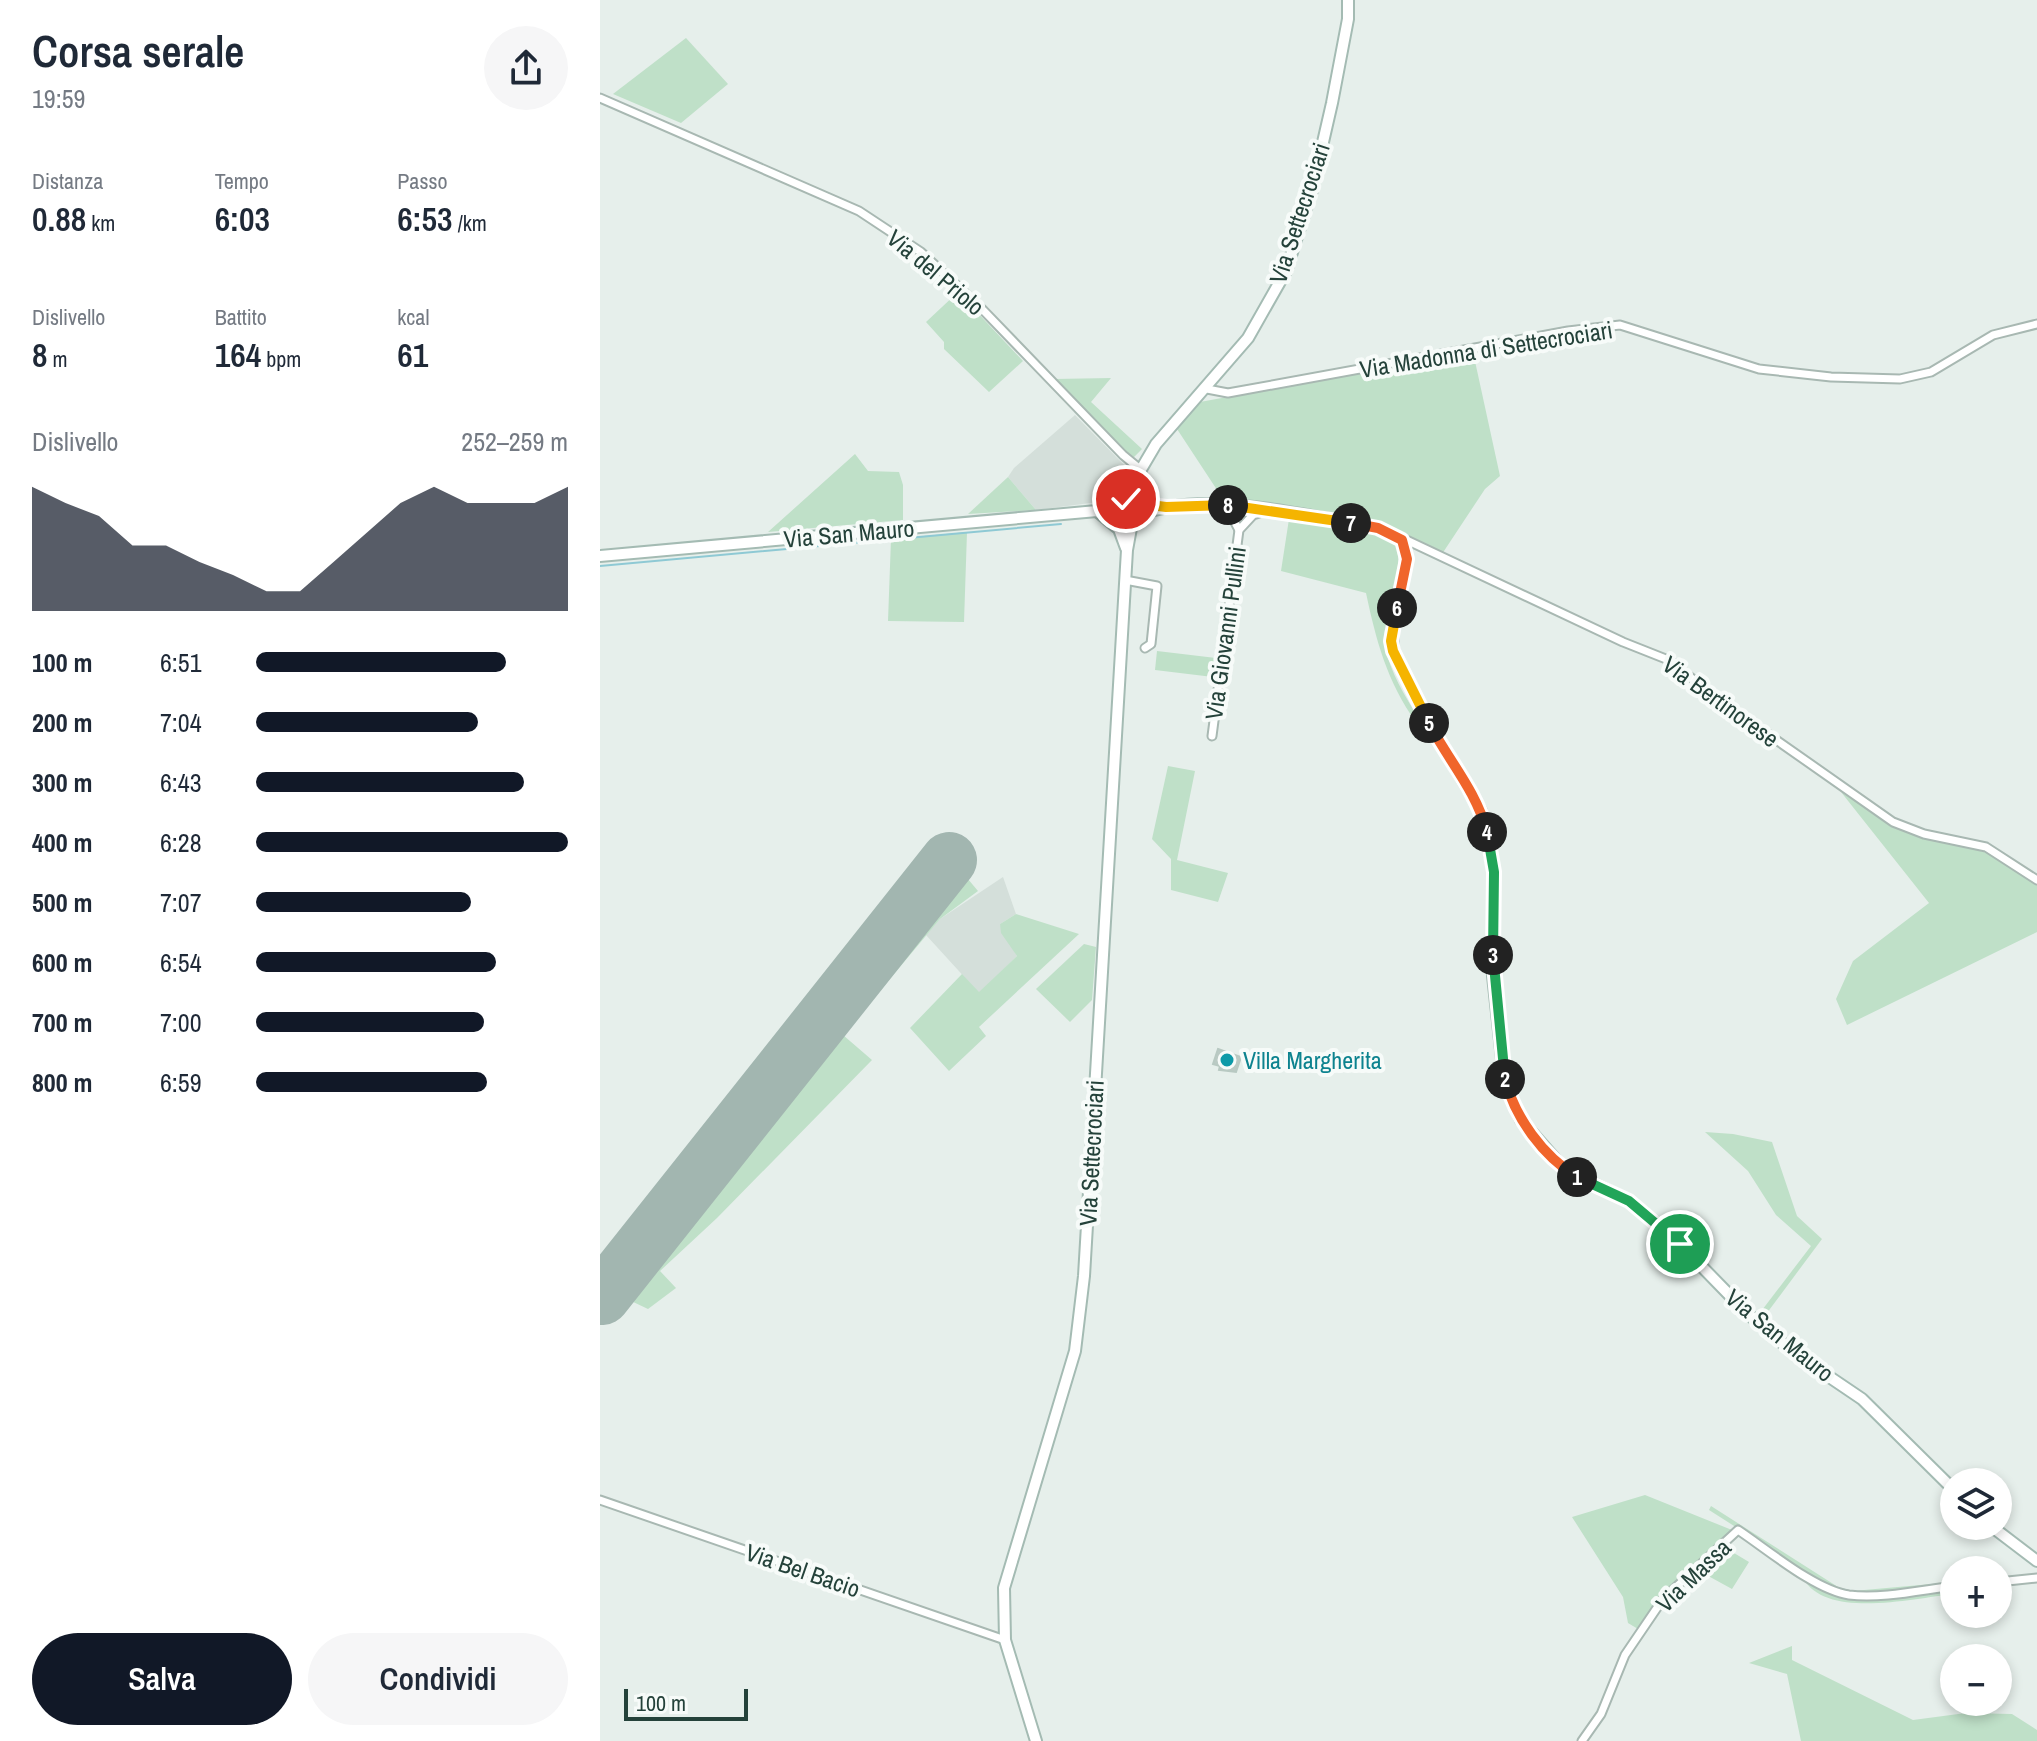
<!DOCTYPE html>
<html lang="it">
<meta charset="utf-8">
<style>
body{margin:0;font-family:"Archivo Narrow",sans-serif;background:#f6f6f7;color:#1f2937;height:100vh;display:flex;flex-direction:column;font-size:30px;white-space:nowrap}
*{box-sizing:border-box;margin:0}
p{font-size:26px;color:#747a83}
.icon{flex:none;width:44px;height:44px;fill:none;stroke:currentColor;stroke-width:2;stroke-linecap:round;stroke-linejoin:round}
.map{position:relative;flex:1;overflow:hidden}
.side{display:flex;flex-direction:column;background:#fff;width:600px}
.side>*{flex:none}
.controls{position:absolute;left:1340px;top:1468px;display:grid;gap:16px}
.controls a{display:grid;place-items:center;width:72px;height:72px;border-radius:50%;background:#fff;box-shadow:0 4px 12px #0003;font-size:40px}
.scale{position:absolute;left:24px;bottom:20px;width:124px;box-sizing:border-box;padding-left:8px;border:4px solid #24423a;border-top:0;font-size:22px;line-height:28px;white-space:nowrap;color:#24423a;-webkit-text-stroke:6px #f7fbf9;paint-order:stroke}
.pin{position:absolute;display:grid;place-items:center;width:68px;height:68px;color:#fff;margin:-34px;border:4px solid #fff;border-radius:50%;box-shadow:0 2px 8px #0007}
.km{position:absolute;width:40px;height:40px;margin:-20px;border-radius:50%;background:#222;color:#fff;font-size:22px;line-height:40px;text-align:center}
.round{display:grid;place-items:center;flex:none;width:84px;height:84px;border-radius:42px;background:#f6f6f7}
.headline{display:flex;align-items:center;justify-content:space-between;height:136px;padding:0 32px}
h1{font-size:44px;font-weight:600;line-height:60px}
.stats{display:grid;grid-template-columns:repeat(3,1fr);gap:12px;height:136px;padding:8px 32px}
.stats div{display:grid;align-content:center}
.stats b{font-size:34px;font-weight:600}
.stats small{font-size:22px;font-weight:400}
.stats p{font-size:22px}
.chart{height:224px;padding:16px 32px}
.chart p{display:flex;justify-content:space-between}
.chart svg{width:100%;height:144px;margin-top:8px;fill:#111827;opacity:.7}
.action{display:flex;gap:16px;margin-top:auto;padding:16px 32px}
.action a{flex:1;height:92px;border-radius:48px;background:#111827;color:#fff;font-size:32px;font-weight:600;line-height:92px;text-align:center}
.action a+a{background:#f6f6f7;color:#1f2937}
ul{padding:0 32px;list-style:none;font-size:26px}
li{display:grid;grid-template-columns:128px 96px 1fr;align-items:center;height:60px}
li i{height:20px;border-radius:10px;background:#111827}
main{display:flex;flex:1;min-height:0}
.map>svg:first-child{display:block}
</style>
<main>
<section class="side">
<div class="headline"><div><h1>Corsa serale</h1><p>19:59</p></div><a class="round"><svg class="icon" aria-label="share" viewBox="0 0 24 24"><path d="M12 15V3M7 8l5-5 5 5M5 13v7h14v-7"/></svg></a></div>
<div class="stats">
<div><p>Distanza</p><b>0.88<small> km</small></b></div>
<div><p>Tempo</p><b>6:03</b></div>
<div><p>Passo</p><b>6:53<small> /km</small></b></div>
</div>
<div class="stats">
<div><p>Dislivello</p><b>8<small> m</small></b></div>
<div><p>Battito</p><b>164<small> bpm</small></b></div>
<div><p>kcal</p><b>61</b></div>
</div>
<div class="chart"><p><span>Dislivello</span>252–259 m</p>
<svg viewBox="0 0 160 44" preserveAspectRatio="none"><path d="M0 44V6L10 11L20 15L30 24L40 24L50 29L60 33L70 38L80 38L90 29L100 20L110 11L120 6L130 11L140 11L150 11L160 6V44z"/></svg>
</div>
<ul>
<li><b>100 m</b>6:51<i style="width:80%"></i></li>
<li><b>200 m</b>7:04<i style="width:71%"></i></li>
<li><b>300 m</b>6:43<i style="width:86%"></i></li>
<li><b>400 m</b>6:28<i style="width:100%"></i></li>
<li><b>500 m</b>7:07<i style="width:69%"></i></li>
<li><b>600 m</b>6:54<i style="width:77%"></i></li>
<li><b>700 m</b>7:00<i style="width:73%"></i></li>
<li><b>800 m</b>6:59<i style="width:74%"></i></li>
</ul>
<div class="action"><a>Salva</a><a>Condividi</a></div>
</section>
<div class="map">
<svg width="1437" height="1741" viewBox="0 0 1437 1741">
<rect width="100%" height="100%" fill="#e6efeb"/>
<g fill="#d4dfda">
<path d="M475 415 531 472 517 491 498 502 436 510 408 477 414 468Z"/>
<path d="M403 877 416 914 400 924 417 956 379 993 326 935 340 919Z"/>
</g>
<g fill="#bfe0c8">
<path d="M86 38 128 84 81 123 13 94Z"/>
<path d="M358 292 423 361 389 392 344 349V342L326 322Z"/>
<path d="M873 352 900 476 885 489 842 554 790 528 751 518 623 499 577 429 600 402Z"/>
<path d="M511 378 491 402 542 449 532 459 454 379Z"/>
<path d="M255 454 268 471 299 472 303 485V520L168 532Z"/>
<path d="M408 477 436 510 368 514Z"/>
<path d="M689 519C710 522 777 524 791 538 812 560 780 619 785 646 790 672 805 696 819 719L816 722C787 682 776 640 766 593L681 571Z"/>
<path d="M367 532 364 622 288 621 291 539Z"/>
<path d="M557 651 616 658 613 677 555 670Z"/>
<path d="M568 766 595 771 577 860 628 873 618 902 571 890V859L552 839Z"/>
<path d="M1241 792 1293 826 1405 858 1437 882V932L1247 1025 1236 999 1253 961 1329 903Z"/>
<path d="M357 866 378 891 340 919 243 1035 272 1060 117 1218 60 1271 76 1288 48 1309 29 1300 20 1306 9 1302 95 1199Z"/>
<path d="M416 914 479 934 379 1027 386 1036 349 1071 310 1028 362 974 379 992 417 956 401 933 400 924Z"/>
<path d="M484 944 496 947 492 1000 470 1022 436 989Z"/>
<path d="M1105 1132 1133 1134 1172 1142 1197 1216 1222 1239 1161 1321 1156 1318 1211 1246 1176 1215 1148 1171Z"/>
<path d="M1045 1495 1132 1530C1102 1565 1064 1591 1038 1629L1028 1623 1023 1597 972 1517Z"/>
<path d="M1111 1506 1238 1587 1253 1591 1354 1582V1594C1314 1598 1226 1620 1203 1578L1238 1596 1255 1598 1324 1588 1251 1593 1233 1589 1109 1510Z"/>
<path d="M1124 1547 1149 1562 1132 1589 1101 1572 1065 1601 1111 1559 1114 1562Z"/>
<path d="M1192 1646V1660L1313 1720 1366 1713 1412 1714 1437 1730V1741H1201L1187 1674 1149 1663Z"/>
</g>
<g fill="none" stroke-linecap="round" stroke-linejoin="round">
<path stroke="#8ec9d4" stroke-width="2" d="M0 566 461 524"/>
<path stroke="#a2b6b0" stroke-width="56" d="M2 1297 349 860"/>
</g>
<path fill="#bbcac4" stroke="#b8c9c2" stroke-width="2" d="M618 1049 641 1057 636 1072 619 1070 620 1066 613 1064Z"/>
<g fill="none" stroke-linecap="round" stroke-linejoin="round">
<g stroke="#a8b8b2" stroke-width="11">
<g id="minor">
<path d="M0 98 259 211 321 252 383 310 523 455 540 469"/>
<path d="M607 389 628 393 968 331 1020 325 1159 369 1231 377 1300 379 1331 372 1393 335 1437 324"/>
<path d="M619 504 630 513 639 530"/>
<path d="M800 537 1023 642 1071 661 1108 692 1293 822 1324 834 1386 847 1437 880"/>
<path d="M525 580 557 586 551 644 545 648"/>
<path d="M612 736 639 530 653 515 665 511"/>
<path d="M0 1500 405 1640"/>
<path d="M1398 1582 1437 1578"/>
<path d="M982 1741 1001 1714 1025 1655 1063 1599 1138 1530C1168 1550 1215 1590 1249 1595 1282 1599 1321 1590 1354 1586"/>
</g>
</g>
<g stroke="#a4bbb3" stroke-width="14">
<g id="secondary">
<path d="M523 500 556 444 648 338 686 271 712 190 732 103 748 19V0"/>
<path d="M497 511 519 529 526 548"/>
<path d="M536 513V505L530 499 523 500 517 506 519 516 528 519C598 488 685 513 759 524L778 528 802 540 807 559 792 630 793 651 833 730 881 811 894 872 893 976 903 1068 906 1084 921 1120 964 1169 1029 1201 1069 1233 1147 1313 1194 1353 1262 1399 1354 1490"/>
<path d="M0 556 497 511 517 506"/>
<path d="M1391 1526 1437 1561"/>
<path d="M436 1741 405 1640 404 1588 475 1351 484 1276 527 550 533 517"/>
</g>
</g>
<use href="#minor" stroke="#fff" stroke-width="7"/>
<use href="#secondary" stroke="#fff" stroke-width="10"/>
</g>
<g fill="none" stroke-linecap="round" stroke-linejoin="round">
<g stroke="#fff" stroke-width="16">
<path id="split-1" d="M977 1177 1029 1201 1080 1244"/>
</g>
<g stroke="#fff" stroke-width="16">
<path id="split-2" d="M905 1079C915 1118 943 1156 977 1177"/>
</g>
<g stroke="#fff" stroke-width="16">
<path id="split-3" d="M893 955 905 1079"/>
</g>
<g stroke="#fff" stroke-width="16">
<path id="split-4" d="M887 832 894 872 893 955"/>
</g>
<g stroke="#fff" stroke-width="16">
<path id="split-5" d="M829 723C848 760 876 790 887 832"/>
</g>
<g stroke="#fff" stroke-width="16">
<path id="split-6" d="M797 608 791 641 793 651 829 723"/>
</g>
<g stroke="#fff" stroke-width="16">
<path id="split-7" d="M751 523 778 528 802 540 807 559 797 608"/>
</g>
<g stroke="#fff" stroke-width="16">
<path id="split-8" d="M628 505 751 523"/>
</g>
<g stroke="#fff" stroke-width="16">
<path id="split-9" d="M526 499 535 503 566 507 628 505"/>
</g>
<use href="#split-1" stroke="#22a559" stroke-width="10"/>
<use href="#split-2" stroke="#f0652b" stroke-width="10"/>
<use href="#split-3" stroke="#22a559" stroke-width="10"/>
<use href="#split-4" stroke="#22a559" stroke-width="10"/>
<use href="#split-5" stroke="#f0652b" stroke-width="10"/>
<use href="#split-6" stroke="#f5b400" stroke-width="10"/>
<use href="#split-7" stroke="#f0652b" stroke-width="10"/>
<use href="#split-8" stroke="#f5b400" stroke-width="10"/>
<use href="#split-9" stroke="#f5b400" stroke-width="10"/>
</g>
<circle fill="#0f9aa8" stroke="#f7fbf9" stroke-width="3" cx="627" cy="1060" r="8"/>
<g text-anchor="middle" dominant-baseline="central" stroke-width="8" stroke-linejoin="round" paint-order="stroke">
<g font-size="24" fill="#24423a" stroke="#f7fbf9">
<text transform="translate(699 213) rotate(-72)">Via Settecrociari</text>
<text transform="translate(336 272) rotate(40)">Via del Priolo</text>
<text transform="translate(886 349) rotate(-9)">Via Madonna di Settecrociari</text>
<text transform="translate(249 533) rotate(-5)">Via San Mauro</text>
<text transform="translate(625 633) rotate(-82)">Via Giovanni Pullini</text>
<text transform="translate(1121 701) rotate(36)">Via Bertinorese</text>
<text transform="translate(491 1153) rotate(-87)">Via Settecrociari</text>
<text transform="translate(1180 1335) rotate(39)">Via San Mauro</text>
<text transform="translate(203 1570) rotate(19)">Via Bel Bacio</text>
<text transform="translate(1093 1575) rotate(-44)">Via Massa</text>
</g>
<g font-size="24" fill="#0d838f" stroke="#f7fbf9" text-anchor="start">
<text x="643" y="1060">Villa Margherita</text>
</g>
</g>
</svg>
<div class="controls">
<a><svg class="icon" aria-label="layers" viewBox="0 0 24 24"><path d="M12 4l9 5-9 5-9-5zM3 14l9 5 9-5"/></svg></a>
<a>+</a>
<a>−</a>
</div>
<div class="scale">100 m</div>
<div class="pin" style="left:1080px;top:1244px;background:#1e9e55"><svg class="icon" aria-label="arrive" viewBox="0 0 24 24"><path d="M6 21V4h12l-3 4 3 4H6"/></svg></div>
<div class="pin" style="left:526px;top:499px;background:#d93025"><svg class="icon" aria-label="check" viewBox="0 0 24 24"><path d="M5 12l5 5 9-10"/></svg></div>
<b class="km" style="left:977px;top:1177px">1</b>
<b class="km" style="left:905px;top:1079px">2</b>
<b class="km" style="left:893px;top:955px">3</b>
<b class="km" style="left:887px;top:832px">4</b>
<b class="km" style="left:829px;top:723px">5</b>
<b class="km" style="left:797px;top:608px">6</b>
<b class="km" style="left:751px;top:523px">7</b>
<b class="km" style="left:628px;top:505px">8</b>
</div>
</main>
